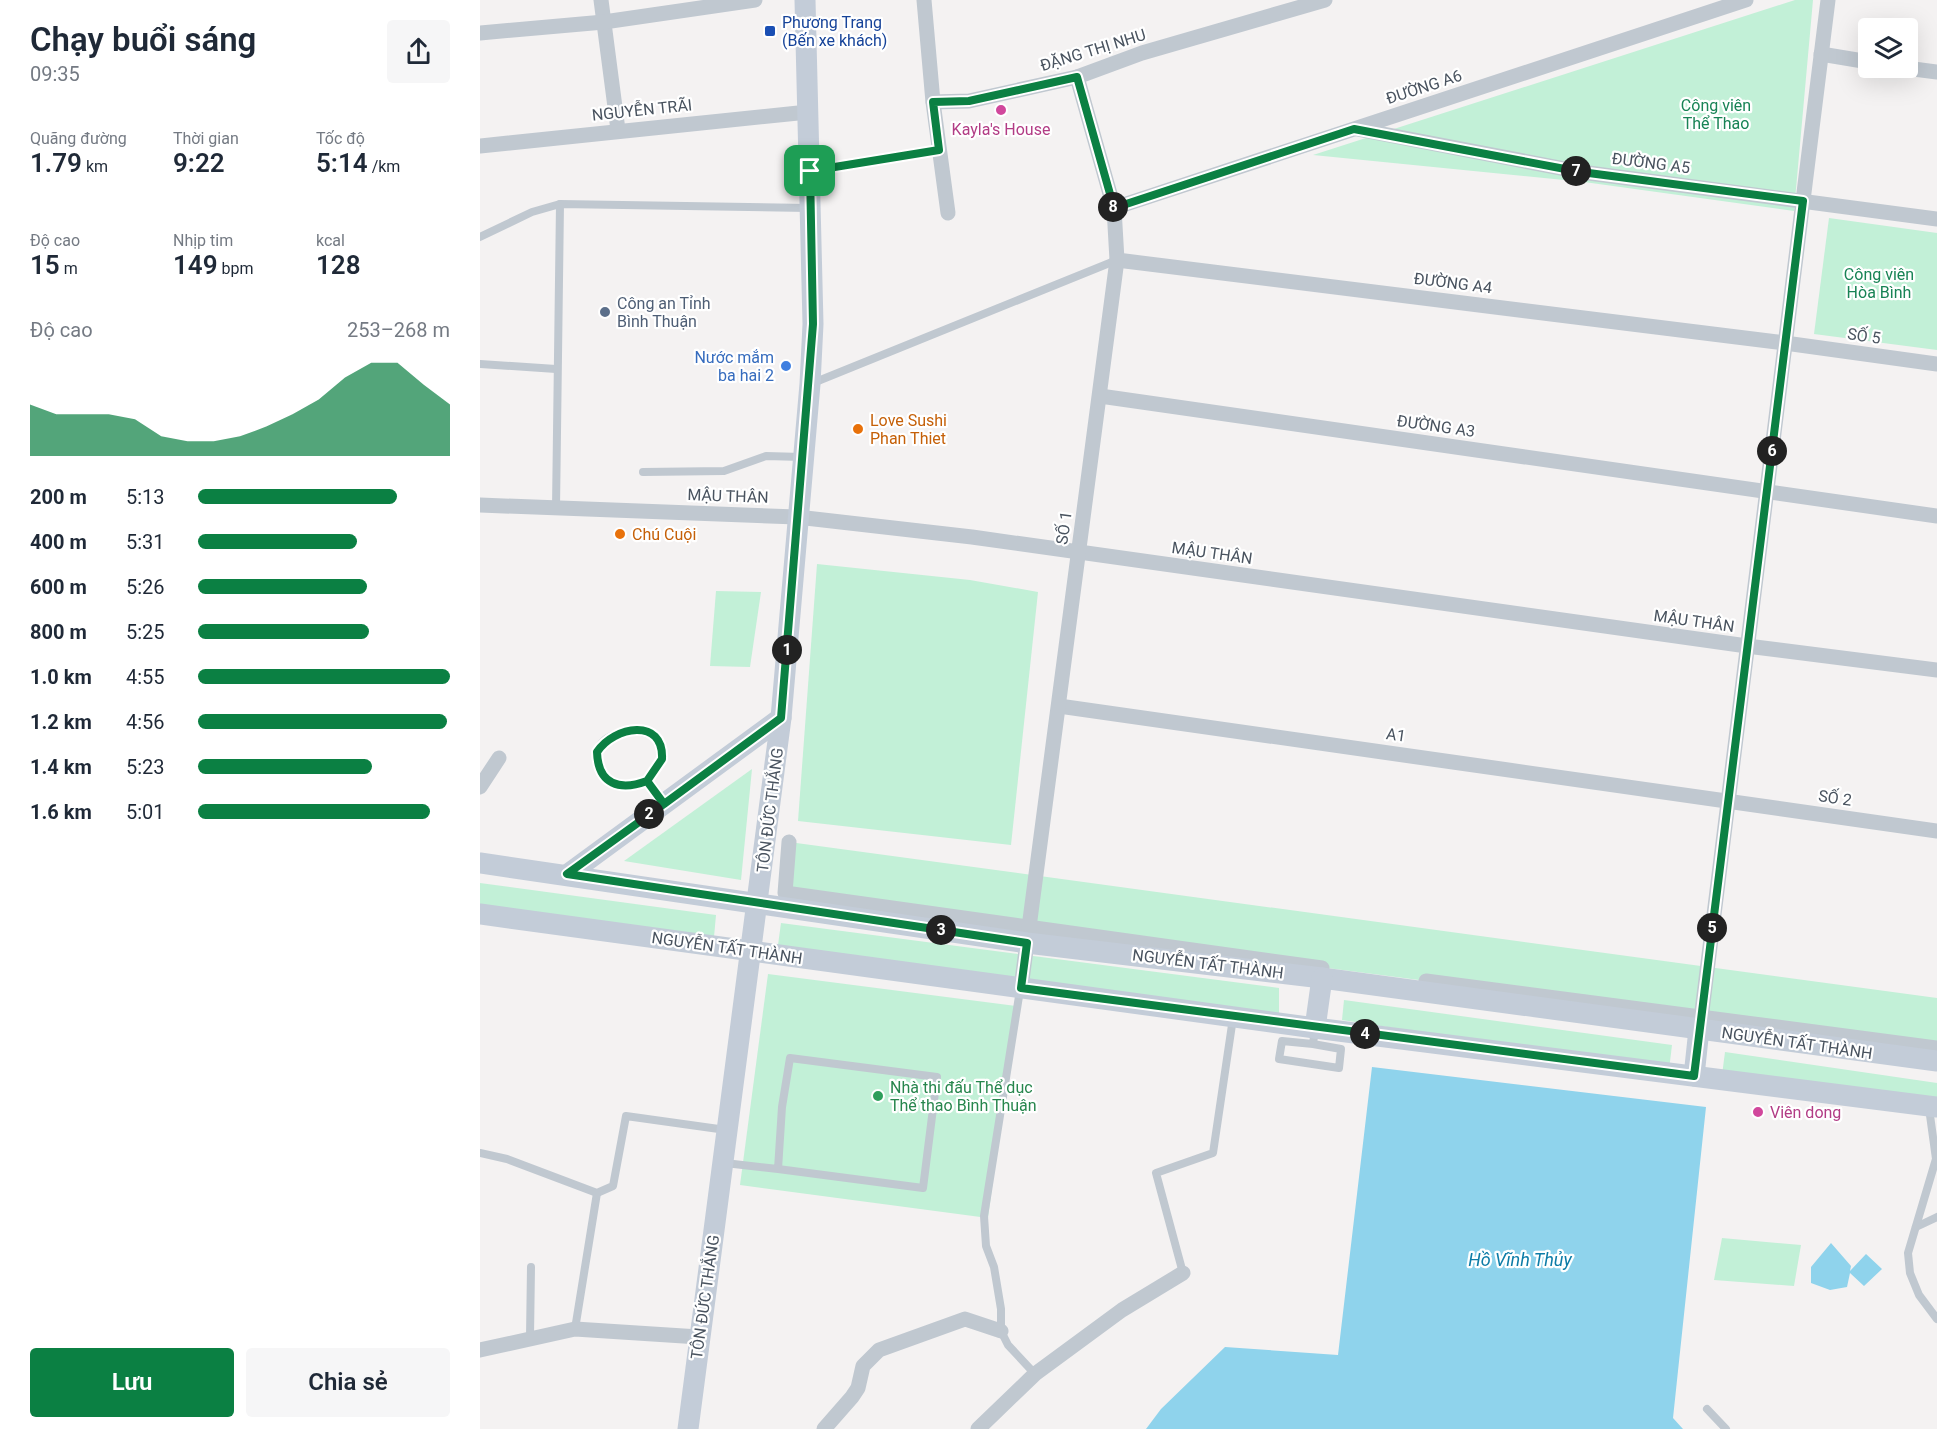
<!DOCTYPE html>
<html lang="vi">
<meta charset="utf-8">
<style>
body{margin:0;font-family:Roboto,sans-serif;background:#f6f6f7;color:#1f2937;height:100vh;display:flex;flex-direction:column;font-size:22px;white-space:nowrap}
*{box-sizing:border-box;margin:0}
p{font-size:20px;color:#747a83}
.icon{flex:none;width:33px;height:33px;fill:none;stroke:currentColor;stroke-width:2;stroke-linecap:round;stroke-linejoin:round}
.map{position:relative;flex:1;overflow:hidden}
.details{display:flex;flex-direction:column;background:#fff;width:480px}
.details>*{flex:none}
.tools{position:absolute;left:1378px;top:18px;display:grid;gap:12px}
.tools a{display:grid;place-items:center;width:60px;height:60px;border-radius:6px;background:#fff;box-shadow:0 6px 24px #0002;font-size:30px}
.pin{position:absolute;display:grid;place-items:center;width:51px;height:51px;color:#fff;margin:-26px;border-radius:12px;box-shadow:0 3px 9px #0006}
.km{position:absolute;width:30px;height:30px;margin:-15px;border-radius:50%;background:#222;color:#fff;font-size:16px;line-height:30px;text-align:center}
.round{display:grid;place-items:center;flex:none;width:63px;height:63px;border-radius:6px;background:#f6f6f7}
.summary{display:flex;align-items:center;justify-content:space-between;height:102px;padding:0 30px}
h1{font-size:33px;font-weight:600;line-height:45px}
.figures{display:grid;grid-template-columns:repeat(3,1fr);gap:9px;height:102px;padding:6px 30px}
.figures div{display:grid;align-content:center}
.figures b{font-size:26px;font-weight:600}
.figures small{font-size:16px;font-weight:400}
.figures p{font-size:16px}
.chart{height:168px;padding:12px 30px}
.chart p{display:flex;justify-content:space-between}
.chart svg{width:100%;height:108px;margin-top:6px;fill:#0b8043;opacity:.7}
.action{display:flex;gap:12px;margin-top:auto;padding:12px 30px}
.action a{flex:1;height:69px;border-radius:6px;background:#0b8043;color:#fff;font-size:24px;font-weight:600;line-height:69px;text-align:center}
.action a+a{background:#f6f6f7;color:#1f2937}
ul{padding:0 30px;list-style:none;font-size:20px}
li{display:grid;grid-template-columns:96px 72px 1fr;align-items:center;height:45px}
li i{height:15px;border-radius:8px;background:#0b8043}
main{display:flex;flex:1;min-height:0}
.map>svg:first-child{display:block}
</style>
<main>
<section class="details">
<div class="summary"><div><h1>Chạy buổi sáng</h1><p>09:35</p></div><a class="round"><svg class="icon" aria-label="share" viewBox="0 0 24 24"><path d="M12 15V3M7 8l5-5 5 5M5 13v7h14v-7"/></svg></a></div>
<div class="figures">
<div><p>Quãng đường</p><b>1.79<small> km</small></b></div>
<div><p>Thời gian</p><b>9:22</b></div>
<div><p>Tốc độ</p><b>5:14<small> /km</small></b></div>
</div>
<div class="figures">
<div><p>Độ cao</p><b>15<small> m</small></b></div>
<div><p>Nhịp tim</p><b>149<small> bpm</small></b></div>
<div><p>kcal</p><b>128</b></div>
</div>
<div class="chart"><p><span>Độ cao</span>253–268 m</p>
<svg viewBox="0 0 160 44" preserveAspectRatio="none"><path d="M0 44V23L10 27L20 27L30 27L40 29L50 36L60 38L70 38L80 36L90 32L100 27L110 21L120 12L130 6L140 6L150 15L160 23V44z"/></svg>
</div>
<ul>
<li><b>200 m</b>5:13<i style="width:79%"></i></li>
<li><b>400 m</b>5:31<i style="width:63%"></i></li>
<li><b>600 m</b>5:26<i style="width:67%"></i></li>
<li><b>800 m</b>5:25<i style="width:68%"></i></li>
<li><b>1.0 km</b>4:55<i style="width:100%"></i></li>
<li><b>1.2 km</b>4:56<i style="width:99%"></i></li>
<li><b>1.4 km</b>5:23<i style="width:69%"></i></li>
<li><b>1.6 km</b>5:01<i style="width:92%"></i></li>
</ul>
<div class="action"><a>Lưu</a><a>Chia sẻ</a></div>
</section>
<div class="map">
<svg width="1457" height="1429" viewBox="0 0 1457 1429">
<rect width="100%" height="100%" fill="#f4f2f2"/>
<g fill="#c2f0d7">
<path d="M1315 0H1333L1314 211 1104 182 833 155Z"/>
<path d="M1349 218 1457 233V350L1334 334Z"/>
<path d="M337 564 490 580 558 592 531 845 318 821Z"/>
<path d="M236 591 281 592 270 667 230 666Z"/>
<path d="M272 769 261 880 144 861Z"/>
<path d="M309 842 1457 998V1048L543 928 305 893Z"/>
<path d="M0 883 236 915 234 937 0 906Z"/>
<path d="M301 923 799 988V1015L298 945Z"/>
<path d="M288 974 536 1006 508 1218 260 1185Z"/>
<path d="M864 1000 1192 1045 1189 1070 862 1020Z"/>
<path d="M1245 1052 1457 1083V1105L1242 1075Z"/>
<path d="M1242 1238 1321 1245 1314 1286 1234 1280Z"/>
</g>
<g fill="#8fd3ec">
<path d="M892 1067 1226 1107 1193 1418 1203 1429H666L681 1409 745 1347 858 1355Z"/>
<path d="M1351 1243 1371 1266 1370 1271 1386 1254 1402 1269 1384 1286 1370 1273 1367 1287 1350 1290 1331 1283V1267Z"/>
</g>
<g fill="none" stroke-linecap="round" stroke-linejoin="round">
<g stroke="#c0c8d0" stroke-width="8">
<path d="M331 171 459 150"/>
<path d="M0 237 52 212 80 204"/>
<path d="M0 364 76 369"/>
<path d="M333 383 637 260"/>
<path d="M163 472 244 471 286 456 322 457"/>
<path d="M76 508 80 204 329 208"/>
<path d="M167 781C221 726 122 716 117 754 117 761 120 767 123 772 133 791 149 788 167 781L183 804"/>
<path d="M540 990 504 1216 506 1246 514 1267 521 1309V1331L528 1345 555 1374"/>
<path d="M833 1044 861 1049 859 1068 799 1059 802 1041 833 1044 835 1029"/>
<path d="M1449 1108 1456 1159 1428 1253 1430 1273 1439 1295 1457 1319"/>
<path d="M0 1153 27 1159 117 1193 133 1186 146 1116 246 1130"/>
<path d="M245 1163 298 1169 443 1188 457 1077 310 1058 302 1107 298 1169"/>
<path d="M1436 1227 1457 1217"/>
<path d="M703 1273 676 1173 733 1153 753 1018"/>
<path d="M95 1329 117 1193"/>
<path d="M50 1337 51 1267"/>
<path d="M1227 1409 1246 1429"/>
</g>
<g stroke="#c0c8d0" stroke-width="15">
<path d="M121 0 138 130"/>
<path d="M444 0 453 102 489 101 597 77 662 53 845 0"/>
<path d="M0 33 124 22 275 0"/>
<path d="M1341 54 1389 62"/>
<path d="M1426 68 1457 72"/>
<path d="M453 102 468 213"/>
<path d="M877 129 1101 172 1457 219"/>
<path d="M0 146 328 112"/>
<path d="M634 208 1266 0"/>
<path d="M637 260 1305 343 1457 364"/>
<path d="M620 396 1457 516"/>
<path d="M0 505 317 517 492 537 1267 646 1457 670"/>
<path d="M579 706 1457 831"/>
<path d="M0 787 19 758"/>
<path d="M309 842 305 893 842 968"/>
<path d="M946 981 1457 1048"/>
<path d="M541 988 637 260 634 208 597 77"/>
<path d="M1220 1027 1348 0"/>
<path d="M0 1350 95 1329 219 1337"/>
<path d="M344 1429 372 1397 378 1388 383 1366 399 1350 485 1319 521 1331"/>
<path d="M498 1429 555 1374 642 1310 703 1273"/>
</g>
<g stroke="#c3ccd8" stroke-width="21">
<path d="M0 863 547 943 842 978 1457 1061"/>
<path d="M87 875 301 718"/>
<path d="M0 914 835 1028 1457 1107"/>
<path d="M835 1028 842 978"/>
<path d="M1214 1076 1219 1029"/>
<path d="M208 1429 301 718 330 384 333 324 325 0"/>
</g>
</g>
<g fill="none" stroke-linecap="round" stroke-linejoin="round">
<g stroke="#fff" stroke-width="12">
<path id="route" d="M330 171 333 324 301 718 184 804 167 781C140 791 118 785 117 752 134 726 184 717 182 759L167 781 184 804 87 874 547 943 541 988 1214 1076 1323 201 1101 172 874 129 634 208 597 77 489 101 453 102 459 150 330 171"/>
</g>
<use href="#route" stroke="#0b8043" stroke-width="8"/>
</g>
<rect fill="#1a4fb4" stroke="#fff" stroke-width="2" x="284" y="25" width="12" height="12" rx="3"/>
<g fill="#d1479c" stroke="#fff" stroke-width="2">
<circle cx="521" cy="110" r="6"/>
<circle cx="1278" cy="1112" r="6"/>
</g>
<circle fill="#5c6f8a" stroke="#fff" stroke-width="2" cx="125" cy="312" r="6"/>
<circle fill="#3f7fe0" stroke="#fff" stroke-width="2" cx="306" cy="366" r="6"/>
<g fill="#e8710a" stroke="#fff" stroke-width="2">
<circle cx="378" cy="429" r="6"/>
<circle cx="140" cy="534" r="6"/>
</g>
<circle fill="#2e9e5b" stroke="#fff" stroke-width="2" cx="398" cy="1096" r="6"/>
<g text-anchor="middle" dominant-baseline="central" stroke-width="4.5" stroke-linejoin="round" paint-order="stroke">
<g font-size="16" fill="#164399" stroke="#fff" text-anchor="start">
<text x="302" y="22">Phương Trang<tspan x="302" dy="18">(Bến xe khách)</tspan></text>
</g>
<g font-size="16" fill="#49535f" stroke="#fff">
<text transform="translate(613 50) rotate(-17)">ĐẶNG THỊ NHU</text>
<text transform="translate(944 87) rotate(-18)">ĐƯỜNG A6</text>
<text transform="translate(162 110) rotate(-6)">NGUYỄN TRÃI</text>
<text transform="translate(1171 163) rotate(7)">ĐƯỜNG A5</text>
<text transform="translate(973 283) rotate(7)">ĐƯỜNG A4</text>
<text transform="translate(1384 336) rotate(8)">SỐ 5</text>
<text transform="translate(956 426) rotate(8)">ĐƯỜNG A3</text>
<text transform="translate(248 496) rotate(2)">MẬU THÂN</text>
<text transform="translate(584 528) rotate(-82)">SỐ 1</text>
<text transform="translate(732 553) rotate(8)">MẬU THÂN</text>
<text transform="translate(1214 621) rotate(8)">MẬU THÂN</text>
<text transform="translate(916 735) rotate(8)">A1</text>
<text transform="translate(1355 798) rotate(8)">SỐ 2</text>
<text transform="translate(290 810) rotate(-83)">TÔN ĐỨC THẮNG</text>
<text transform="translate(247 948) rotate(8)">NGUYỄN TẤT THÀNH</text>
<text transform="translate(728 964) rotate(7)">NGUYỄN TẤT THÀNH</text>
<text transform="translate(1317 1043) rotate(8)">NGUYỄN TẤT THÀNH</text>
<text transform="translate(225 1297) rotate(-82)">TÔN ĐỨC THẮNG</text>
</g>
<g font-size="16" fill="#188355" stroke="#fff">
<text x="1236" y="105">Công viên<tspan x="1236" dy="18">Thể Thao</tspan></text>
<text x="1399" y="274">Công viên<tspan x="1399" dy="18">Hòa Bình</tspan></text>
</g>
<g font-size="16" fill="#b23c85" stroke="#fff">
<text x="521" y="129">Kayla's House</text>
<text x="1290" y="1112" text-anchor="start">Viên dong</text>
</g>
<g font-size="16" fill="#4e5e75" stroke="#fff" text-anchor="start">
<text x="137" y="303">Công an Tỉnh<tspan x="137" dy="18">Bình Thuận</tspan></text>
</g>
<g font-size="16" fill="#366cbe" stroke="#fff" text-anchor="end">
<text x="294" y="357">Nước mắm<tspan x="294" dy="18">ba hai 2</tspan></text>
</g>
<g font-size="16" fill="#c56008" stroke="#fff" text-anchor="start">
<text x="390" y="420">Love Sushi<tspan x="390" dy="18">Phan Thiet</tspan></text>
<text x="152" y="534">Chú Cuội</text>
</g>
<g font-size="16" fill="#27864d" stroke="#fff" text-anchor="start">
<text x="410" y="1087">Nhà thi đấu Thể dục<tspan x="410" dy="18">Thể thao Bình Thuận</tspan></text>
</g>
<g font-size="18" font-style="italic" fill="#0d7ca7" stroke="#fff">
<text x="1040" y="1259">Hồ Vĩnh Thủy</text>
</g>
</g>
</svg>
<div class="tools">
<a><svg class="icon" aria-label="layers" viewBox="0 0 24 24"><path d="M12 4l9 5-9 5-9-5zM3 14l9 5 9-5"/></svg></a>
</div>
<div class="pin" style="left:330px;top:171px;background:#1e9e55"><svg class="icon" aria-label="arrive" viewBox="0 0 24 24"><path d="M6 21V4h12l-3 4 3 4H6"/></svg></div>
<b class="km" style="left:307px;top:650px">1</b>
<b class="km" style="left:169px;top:814px">2</b>
<b class="km" style="left:461px;top:930px">3</b>
<b class="km" style="left:885px;top:1034px">4</b>
<b class="km" style="left:1232px;top:928px">5</b>
<b class="km" style="left:1292px;top:451px">6</b>
<b class="km" style="left:1096px;top:171px">7</b>
<b class="km" style="left:633px;top:207px">8</b>
</div>
</main>
